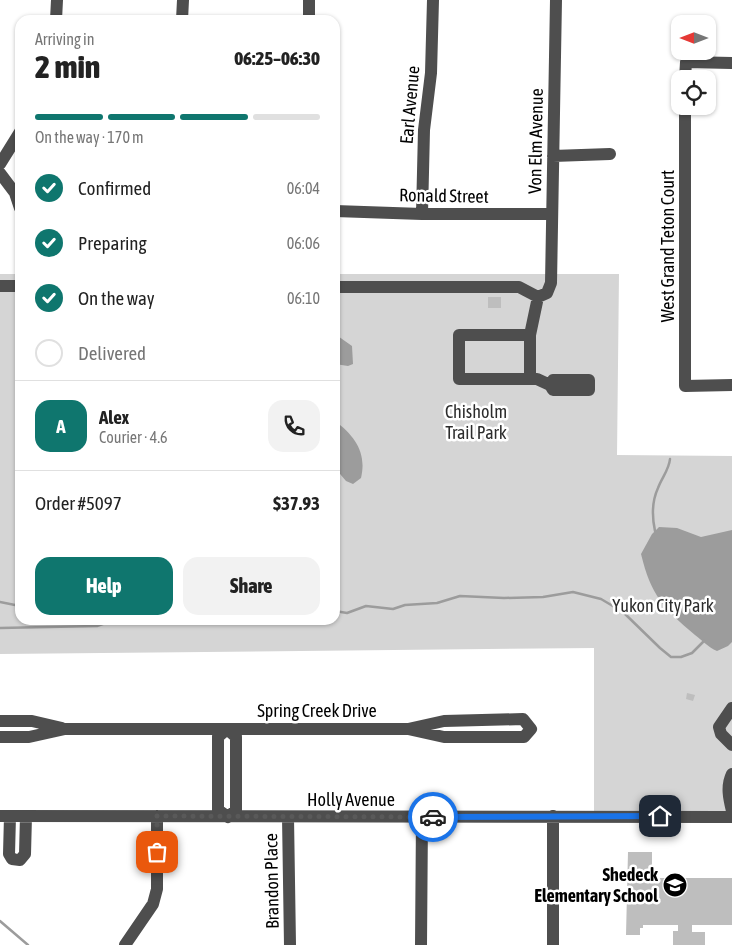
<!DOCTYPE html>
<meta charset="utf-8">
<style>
body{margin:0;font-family:"Asap Condensed",sans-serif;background:#f2f2f2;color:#222;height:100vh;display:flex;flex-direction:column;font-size:19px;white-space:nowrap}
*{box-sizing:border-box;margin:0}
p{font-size:16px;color:#767676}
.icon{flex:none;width:28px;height:28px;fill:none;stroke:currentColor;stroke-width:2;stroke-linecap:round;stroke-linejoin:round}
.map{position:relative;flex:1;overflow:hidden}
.panel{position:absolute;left:15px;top:15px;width:325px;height:610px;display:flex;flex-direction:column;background:#fff;border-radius:15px;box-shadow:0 1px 4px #0004}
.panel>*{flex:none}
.needle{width:32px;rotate:270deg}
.tools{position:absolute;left:671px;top:15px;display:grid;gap:10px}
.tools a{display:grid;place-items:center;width:45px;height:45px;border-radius:10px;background:#fff;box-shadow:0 1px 4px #0004;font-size:25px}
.pin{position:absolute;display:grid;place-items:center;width:42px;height:42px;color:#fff;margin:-21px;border-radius:10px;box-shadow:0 2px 8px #0006}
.courier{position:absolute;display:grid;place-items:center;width:50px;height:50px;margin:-25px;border:4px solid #1a73e8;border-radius:50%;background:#fff;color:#222;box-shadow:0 1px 6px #0007}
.summary em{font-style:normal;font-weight:800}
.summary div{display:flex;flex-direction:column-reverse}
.summary{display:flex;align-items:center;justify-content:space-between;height:85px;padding:0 20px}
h1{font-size:32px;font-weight:800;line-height:38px}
.bar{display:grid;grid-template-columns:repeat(4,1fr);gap:8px 5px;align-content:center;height:60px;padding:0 20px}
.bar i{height:6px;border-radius:4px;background:#e0e0e0}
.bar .active{background:#0f766e}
.bar p{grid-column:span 4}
.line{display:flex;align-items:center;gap:12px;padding:0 20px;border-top:1px solid #e0e0e0}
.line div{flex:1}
.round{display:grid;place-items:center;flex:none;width:52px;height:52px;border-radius:15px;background:#f2f2f2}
ol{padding:0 20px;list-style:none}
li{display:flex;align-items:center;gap:15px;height:55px}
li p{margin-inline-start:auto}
li .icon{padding:5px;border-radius:50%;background:#0f766e;color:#fff;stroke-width:4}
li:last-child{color:#767676}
li i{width:28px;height:28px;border:2px solid #e0e0e0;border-radius:50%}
.cta{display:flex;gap:10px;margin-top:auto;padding:10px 20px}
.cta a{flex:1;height:58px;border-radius:15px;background:#0f766e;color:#fff;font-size:20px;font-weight:800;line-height:58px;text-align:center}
.cta a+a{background:#f2f2f2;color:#222}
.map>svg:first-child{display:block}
.green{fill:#d5d5d5}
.water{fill:#9c9c9c}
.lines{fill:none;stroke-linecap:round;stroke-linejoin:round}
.stream{stroke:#9c9c9c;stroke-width:2.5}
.building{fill:#bebebe}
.minor{stroke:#4e4e4e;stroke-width:12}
.done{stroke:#595959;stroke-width:5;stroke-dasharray:0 9}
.route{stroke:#1a73e8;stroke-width:6}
.labels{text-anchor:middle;stroke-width:5;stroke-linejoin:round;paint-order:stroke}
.street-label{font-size:18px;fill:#000;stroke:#fff}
.park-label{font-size:18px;fill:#2c2c2c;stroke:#fff}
.poi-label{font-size:18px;font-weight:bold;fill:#000;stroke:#fff;text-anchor:end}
</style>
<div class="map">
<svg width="732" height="945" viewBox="0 0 732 945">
<rect width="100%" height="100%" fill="#fff"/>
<path class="green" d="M0 274H20V620H335V274H619L617 455 732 456V812H594V648L0 654Z"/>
<path class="water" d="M335 334 352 346 353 364 348 366 335 364Z
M335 421C355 436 367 453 361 478L353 484 346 481 335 468Z
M659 527 677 528 701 537 732 530V642L728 646 717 651C708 647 703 641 695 635 663 608 651 595 641 554L652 534Z"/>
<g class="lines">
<path class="stream" d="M655 531C652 517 652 501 658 488 662 477 669 470 670 459
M0 602 20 606
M335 611 347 613 366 606 393 609 405 605 437 603 460 596 504 598 543 597 573 592 601 599 623 612 660 648 671 657H681L692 653 704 641
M0 628 97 626 114 620
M0 921 28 945"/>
</g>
<path class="building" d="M488 297H501V308H488Z
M687 693 695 695 693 701 686 699Z
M628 852H652V866H655V878H732V925H692V932H705V945H673V931H678V925H643V928H640V935H626Z"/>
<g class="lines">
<path class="minor" d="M56 20 57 0
M182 20 183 0
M309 20V0
M685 79 686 62 732 63
M685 106V386L732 385
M553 156 610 154
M0 164 20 132
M0 173 15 193 20 208
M335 211 422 214H552
M422 214 424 130 431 73 433 0
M0 286H20
M335 287H519L538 297 547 293 551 283 556 0
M530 335H459V379H537L550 385 553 390H589V380H553L550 385
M530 378V335L538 297
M732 708 719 727 721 734 732 745
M0 721H32L62 728
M227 729 236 737V810L228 817 218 810V737Z
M0 737H29L65 729H408L444 721 523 719 531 729 524 737H444L408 729
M732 774C726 786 729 799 732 811
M0 816 732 817
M10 816 9 854 12 859 20 860 25 854 26 816
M288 817 290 945
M125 945 153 904 157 889V816
M421 945 422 817
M553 945V816"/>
</g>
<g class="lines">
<path class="done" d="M157 852V816L433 817"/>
<path class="route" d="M433 817 660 816"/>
</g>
<defs>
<symbol id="school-disc" viewBox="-11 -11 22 22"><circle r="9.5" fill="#000" stroke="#fff"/><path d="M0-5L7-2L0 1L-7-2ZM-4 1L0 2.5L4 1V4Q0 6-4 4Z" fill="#fff"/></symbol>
</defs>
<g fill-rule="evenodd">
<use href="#school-disc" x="661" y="871" width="28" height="28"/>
</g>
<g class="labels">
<g class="street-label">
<text transform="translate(410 105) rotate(-85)" y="6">Earl Avenue</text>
<text transform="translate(536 141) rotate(-89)" y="6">Von Elm Avenue</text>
<text transform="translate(444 196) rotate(1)" y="6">Ronald Street</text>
<text transform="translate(668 246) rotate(-90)" y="6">West Grand Teton Court</text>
<text x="317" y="717">Spring Creek Drive</text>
<text x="351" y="806">Holly Avenue</text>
<text transform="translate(272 881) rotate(-91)" y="6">Brandon Place</text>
</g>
<g class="park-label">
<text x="476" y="418">Chisholm<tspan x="476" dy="21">Trail Park</tspan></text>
<text x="663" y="612">Yukon City Park</text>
</g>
<g class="poi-label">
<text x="658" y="881">Shedeck<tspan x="658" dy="21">Elementary School</tspan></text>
</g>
</g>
</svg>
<div class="tools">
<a><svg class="needle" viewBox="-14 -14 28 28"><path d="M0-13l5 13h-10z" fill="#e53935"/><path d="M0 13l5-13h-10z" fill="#767676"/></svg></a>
<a><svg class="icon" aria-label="locate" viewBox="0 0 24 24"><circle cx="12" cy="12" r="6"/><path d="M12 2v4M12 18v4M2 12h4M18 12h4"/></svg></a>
</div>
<div class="pin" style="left:157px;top:852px;background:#ea580c"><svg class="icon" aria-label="bag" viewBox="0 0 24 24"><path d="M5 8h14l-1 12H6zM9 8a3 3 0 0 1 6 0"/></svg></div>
<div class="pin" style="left:660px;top:816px;background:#1f2937"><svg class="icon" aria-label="home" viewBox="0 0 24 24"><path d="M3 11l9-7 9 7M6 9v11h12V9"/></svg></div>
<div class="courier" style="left:433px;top:817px"><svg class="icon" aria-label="car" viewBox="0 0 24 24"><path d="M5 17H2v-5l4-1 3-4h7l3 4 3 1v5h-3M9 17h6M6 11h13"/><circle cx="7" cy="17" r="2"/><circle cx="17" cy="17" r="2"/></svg></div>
<section class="panel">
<div class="summary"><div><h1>2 min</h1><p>Arriving in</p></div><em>06:25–06:30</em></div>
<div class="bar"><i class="active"></i><i class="active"></i><i class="active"></i><i></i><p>On the way · 170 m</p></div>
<ol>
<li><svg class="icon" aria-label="check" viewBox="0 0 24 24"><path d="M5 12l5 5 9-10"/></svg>Confirmed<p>06:04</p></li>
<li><svg class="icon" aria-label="check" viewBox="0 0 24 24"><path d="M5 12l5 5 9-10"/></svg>Preparing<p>06:06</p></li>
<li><svg class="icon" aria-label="check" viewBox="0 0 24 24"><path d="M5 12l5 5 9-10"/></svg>On the way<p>06:10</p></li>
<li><i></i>Delivered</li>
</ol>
<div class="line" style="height:90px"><b class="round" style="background:#0f766e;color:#fff">A</b><div><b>Alex</b><p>Courier · 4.6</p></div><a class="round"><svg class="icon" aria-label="phone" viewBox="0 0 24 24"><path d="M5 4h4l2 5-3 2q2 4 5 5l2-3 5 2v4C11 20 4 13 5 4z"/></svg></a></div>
<div class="line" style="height:65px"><div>Order #5097</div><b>$37.93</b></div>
<div class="cta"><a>Help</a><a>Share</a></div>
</section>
</div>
